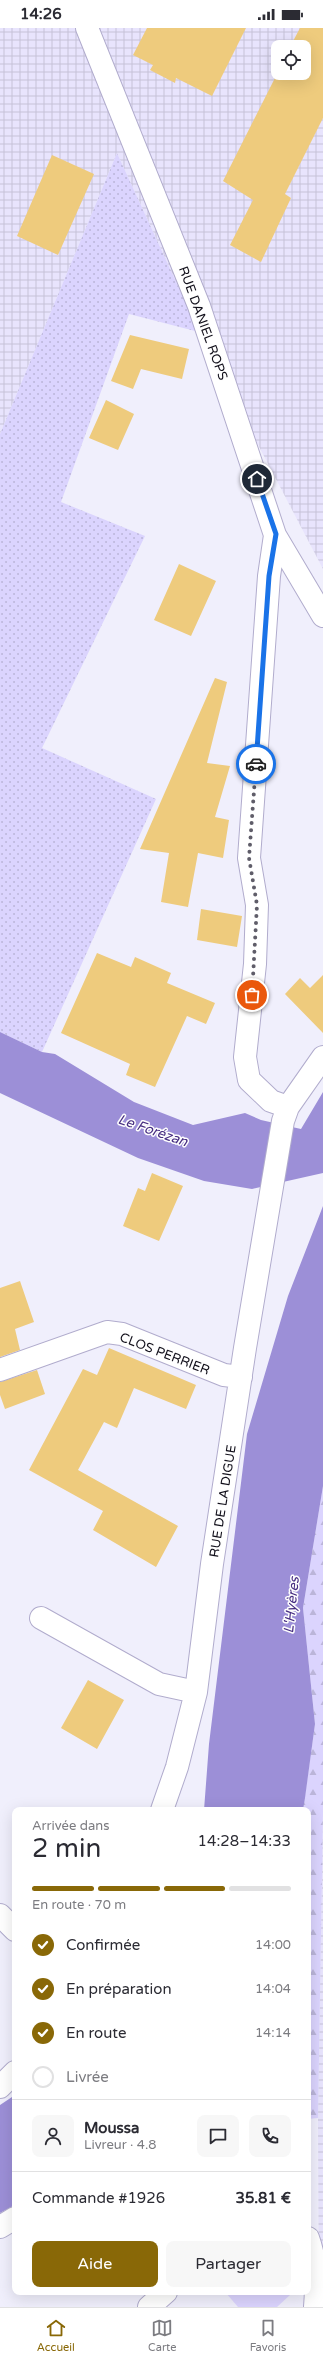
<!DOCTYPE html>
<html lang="fr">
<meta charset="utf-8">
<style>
body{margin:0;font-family:"Varela Round",sans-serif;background:#f7f7f7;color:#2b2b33;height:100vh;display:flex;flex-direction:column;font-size:15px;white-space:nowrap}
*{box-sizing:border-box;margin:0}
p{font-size:13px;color:#7c7c81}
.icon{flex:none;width:22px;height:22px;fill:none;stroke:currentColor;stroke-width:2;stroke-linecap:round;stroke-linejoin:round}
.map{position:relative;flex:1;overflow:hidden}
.sheet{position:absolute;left:12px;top:1779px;width:299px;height:488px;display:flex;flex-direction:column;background:#fff;border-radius:8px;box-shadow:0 4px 16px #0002}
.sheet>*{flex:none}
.controls{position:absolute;left:271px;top:12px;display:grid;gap:8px}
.controls a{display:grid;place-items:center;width:40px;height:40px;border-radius:8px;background:#fff;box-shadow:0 4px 16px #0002;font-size:20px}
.pin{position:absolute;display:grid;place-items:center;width:34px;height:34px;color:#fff;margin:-17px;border:2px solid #fff;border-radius:50%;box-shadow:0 1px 4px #0007}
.courier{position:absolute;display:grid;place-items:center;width:40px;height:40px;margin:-20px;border:3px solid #1a73e8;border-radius:50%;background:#fff;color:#222;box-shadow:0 1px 5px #0007}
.headline em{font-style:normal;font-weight:600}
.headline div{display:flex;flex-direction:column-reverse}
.headline{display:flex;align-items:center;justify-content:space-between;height:68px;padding:0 20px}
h1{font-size:26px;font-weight:600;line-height:30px}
.bar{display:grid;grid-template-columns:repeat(4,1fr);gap:6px 4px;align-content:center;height:48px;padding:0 20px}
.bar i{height:5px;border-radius:3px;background:#e1e1e2}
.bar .current{background:#896807}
.bar p{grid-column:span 4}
.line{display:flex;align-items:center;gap:10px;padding:0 20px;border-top:1px solid #e1e1e2}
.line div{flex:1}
.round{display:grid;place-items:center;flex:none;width:42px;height:42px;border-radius:8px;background:#f7f7f7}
ol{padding:0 20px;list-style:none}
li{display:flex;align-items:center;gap:12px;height:44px}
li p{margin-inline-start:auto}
li .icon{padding:4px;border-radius:50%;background:#896807;color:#fff;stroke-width:4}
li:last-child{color:#7c7c81}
li i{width:22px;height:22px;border:2px solid #e1e1e2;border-radius:50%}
.action{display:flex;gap:8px;margin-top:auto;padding:8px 20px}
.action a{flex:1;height:46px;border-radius:8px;background:#896807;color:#fff;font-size:16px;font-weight:600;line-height:46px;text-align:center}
.action a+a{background:#f7f7f7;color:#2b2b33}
.status{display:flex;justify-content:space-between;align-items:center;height:28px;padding:0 20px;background:#fff;direction:ltr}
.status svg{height:11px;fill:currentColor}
.tab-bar{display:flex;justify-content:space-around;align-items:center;height:56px;border-top:1px solid #e1e1e2;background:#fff;font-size:11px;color:#7c7c81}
.tab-bar a{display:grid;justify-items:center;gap:2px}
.tab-bar .current{color:#896807}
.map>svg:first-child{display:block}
.industrial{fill:url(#industrial-grid);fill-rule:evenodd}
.grass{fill:url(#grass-dots)}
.forest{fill:url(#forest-firs)}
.green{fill:#dbd4fe}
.water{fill:#9c8fd7}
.building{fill:#eecb7d}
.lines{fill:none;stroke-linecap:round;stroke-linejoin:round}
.minor-casing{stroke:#b1accd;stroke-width:24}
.minor{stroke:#fff;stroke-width:22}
.done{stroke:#5f5d69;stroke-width:4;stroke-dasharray:0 7.2}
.route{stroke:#1a73e8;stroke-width:5}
.labels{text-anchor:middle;stroke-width:3;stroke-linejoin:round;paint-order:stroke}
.street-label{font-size:13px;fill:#110f1a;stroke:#fefefe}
.water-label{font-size:14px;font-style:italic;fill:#472e82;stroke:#fefefe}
</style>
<div class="status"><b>14:26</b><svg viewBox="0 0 49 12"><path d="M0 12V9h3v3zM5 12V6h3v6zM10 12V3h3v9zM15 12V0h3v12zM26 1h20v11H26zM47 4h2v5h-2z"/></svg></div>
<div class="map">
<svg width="323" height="2279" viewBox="0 0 323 2279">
<defs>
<pattern id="industrial-grid" width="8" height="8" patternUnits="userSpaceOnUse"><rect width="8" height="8" fill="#e8e4fd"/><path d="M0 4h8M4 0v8" fill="none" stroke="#c6c2d8"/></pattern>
<pattern id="grass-dots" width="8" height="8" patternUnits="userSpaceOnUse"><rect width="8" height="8" fill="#dbd4fe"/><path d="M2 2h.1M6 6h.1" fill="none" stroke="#bbb5d9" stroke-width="1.8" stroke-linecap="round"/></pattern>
<pattern id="forest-firs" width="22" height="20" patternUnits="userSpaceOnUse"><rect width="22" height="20" fill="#dbd4fe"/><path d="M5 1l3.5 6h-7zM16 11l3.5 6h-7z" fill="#bbb5d9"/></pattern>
</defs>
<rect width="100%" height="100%" fill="#f0effc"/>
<path class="industrial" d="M0 0H323V541L199 304 117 125 0 406ZM278 19H304V45H278Z
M323 1771V2279H319L318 2090Z"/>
<path class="grass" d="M117 125 199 304 129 286 61 474 145 508 42 720 156 771 42 1024 0 1004V406Z"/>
<path class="forest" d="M323 1458V1783L318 2090 308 2091V1782H303L315 1696 303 1580Z"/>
<path class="green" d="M227 2264H290V2267L277 2279H238L226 2265Z"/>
<path class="water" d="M0 1004 42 1024 55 1026 134 1074 193 1097 245 1085 261 1092 301 1101 323 1064V1145L252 1161 204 1153 138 1130 0 1065Z
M323 1178V1458L303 1580 315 1696 305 1770 303 1782H204L209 1716 247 1406 288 1268Z
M15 2067V2177L0 2185V2077Z"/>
<path class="building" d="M147 0H246L212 68 176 50 175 55 150 42 153 37 133 27Z
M300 0H323V90L285 166 291 170 261 234 230 217 253 172 223 153 278 44 304 45V19H290Z
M52 127 94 146 58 227 17 208Z
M130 307 189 321 182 351 141 341 133 361 111 353Z
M106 372 134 386 118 422 89 410Z
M179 536 216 553 191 608 154 592Z
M215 650 227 654 207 735 230 738 215 789 229 792 223 830 198 825 188 879 161 874 169 825 140 821Z
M201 881 242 888 237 919 197 912Z
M97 925 131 939 135 929 171 945 167 955 215 975 206 996 187 988 155 1059 126 1047 130 1036 61 1005Z
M323 947V1005L285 966 300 950 310 960Z
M152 1145 183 1158 159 1213 123 1198 138 1160 145 1163Z
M20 1253 34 1294 15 1301 20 1322 0 1329V1260Z
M109 1320 196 1357 186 1381 134 1360 117 1400 104 1394 78 1442 178 1498 156 1539 93 1502 103 1483 29 1442 83 1341 97 1347Z
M37 1342 45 1366 5 1381 0 1367V1354Z
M88 1652 124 1672 97 1721 61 1700Z"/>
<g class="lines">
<defs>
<path id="minor" d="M87 0 199 278 275 507 323 588
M275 507 269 548 249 830 257 877 255 936 245 1029 249 1052 271 1073 288 1079
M0 1342 107 1304 122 1306 224 1347 241 1349
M41 1590 159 1656 196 1664
M162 1782 177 1739 196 1664 212 1536 245 1320 283 1093 288 1079 323 1029
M0 1887 15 1902
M0 2059 15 2044
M0 2199 15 2190
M308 2210C316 2232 317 2256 315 2279
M149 2279 166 2264"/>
</defs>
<use href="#minor" class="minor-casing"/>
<use href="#minor" class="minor"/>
</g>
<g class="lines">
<path class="done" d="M252 967 257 877 249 830 256 736"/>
<path class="route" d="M256 736 269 548 276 506 257 451"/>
</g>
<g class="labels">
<g class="street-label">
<text transform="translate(204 295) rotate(70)" y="5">RUE DANIEL ROPS</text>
<text transform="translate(165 1325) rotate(21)" y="5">CLOS PERRIER</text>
<text transform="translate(222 1473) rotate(-81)" y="5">RUE DE LA DIGUE</text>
</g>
<g class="water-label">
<text transform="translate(153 1102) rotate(19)" y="5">Le Forézan</text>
<text transform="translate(291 1577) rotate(-84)" y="5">L'Hyères</text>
</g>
</g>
</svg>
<div class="controls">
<a><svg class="icon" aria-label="locate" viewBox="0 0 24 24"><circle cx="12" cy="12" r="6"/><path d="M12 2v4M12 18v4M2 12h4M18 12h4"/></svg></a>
</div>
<div class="pin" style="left:252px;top:967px;background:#ea580c"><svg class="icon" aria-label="bag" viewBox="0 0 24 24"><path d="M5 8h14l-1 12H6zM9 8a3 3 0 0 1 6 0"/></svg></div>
<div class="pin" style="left:257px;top:451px;background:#1f2937"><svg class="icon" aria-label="home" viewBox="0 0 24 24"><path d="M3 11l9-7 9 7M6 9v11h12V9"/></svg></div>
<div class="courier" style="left:256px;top:736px"><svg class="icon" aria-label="car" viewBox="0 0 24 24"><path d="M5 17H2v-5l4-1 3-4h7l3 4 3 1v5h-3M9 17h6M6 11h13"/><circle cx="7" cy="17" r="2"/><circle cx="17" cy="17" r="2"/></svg></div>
<section class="sheet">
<div class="headline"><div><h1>2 min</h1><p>Arrivée dans</p></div><em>14:28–14:33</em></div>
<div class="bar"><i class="current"></i><i class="current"></i><i class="current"></i><i></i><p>En route · 70 m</p></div>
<ol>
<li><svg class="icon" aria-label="check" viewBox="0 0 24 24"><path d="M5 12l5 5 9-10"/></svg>Confirmée<p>14:00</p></li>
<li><svg class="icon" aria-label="check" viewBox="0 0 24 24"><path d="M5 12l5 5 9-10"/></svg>En préparation<p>14:04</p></li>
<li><svg class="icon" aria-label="check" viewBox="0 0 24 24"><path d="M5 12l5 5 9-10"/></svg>En route<p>14:14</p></li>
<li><i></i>Livrée</li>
</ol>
<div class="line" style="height:72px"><a class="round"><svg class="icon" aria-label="person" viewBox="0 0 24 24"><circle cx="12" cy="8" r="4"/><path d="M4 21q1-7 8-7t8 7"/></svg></a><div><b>Moussa</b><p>Livreur · 4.8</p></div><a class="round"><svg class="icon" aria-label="chat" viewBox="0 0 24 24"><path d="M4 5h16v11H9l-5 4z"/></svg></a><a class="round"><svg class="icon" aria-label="phone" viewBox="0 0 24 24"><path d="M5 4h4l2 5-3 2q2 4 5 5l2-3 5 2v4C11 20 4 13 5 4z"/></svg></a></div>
<div class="line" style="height:52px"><div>Commande #1926</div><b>35.81 €</b></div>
<div class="action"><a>Aide</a><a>Partager</a></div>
</section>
</div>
<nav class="tab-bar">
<a class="current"><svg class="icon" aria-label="home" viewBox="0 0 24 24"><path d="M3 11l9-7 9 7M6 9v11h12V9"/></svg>Accueil</a>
<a><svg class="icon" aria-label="map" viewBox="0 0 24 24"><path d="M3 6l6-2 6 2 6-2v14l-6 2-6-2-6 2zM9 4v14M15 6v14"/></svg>Carte</a>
<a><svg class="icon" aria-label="saved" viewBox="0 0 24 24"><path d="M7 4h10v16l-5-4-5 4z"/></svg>Favoris</a>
</nav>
